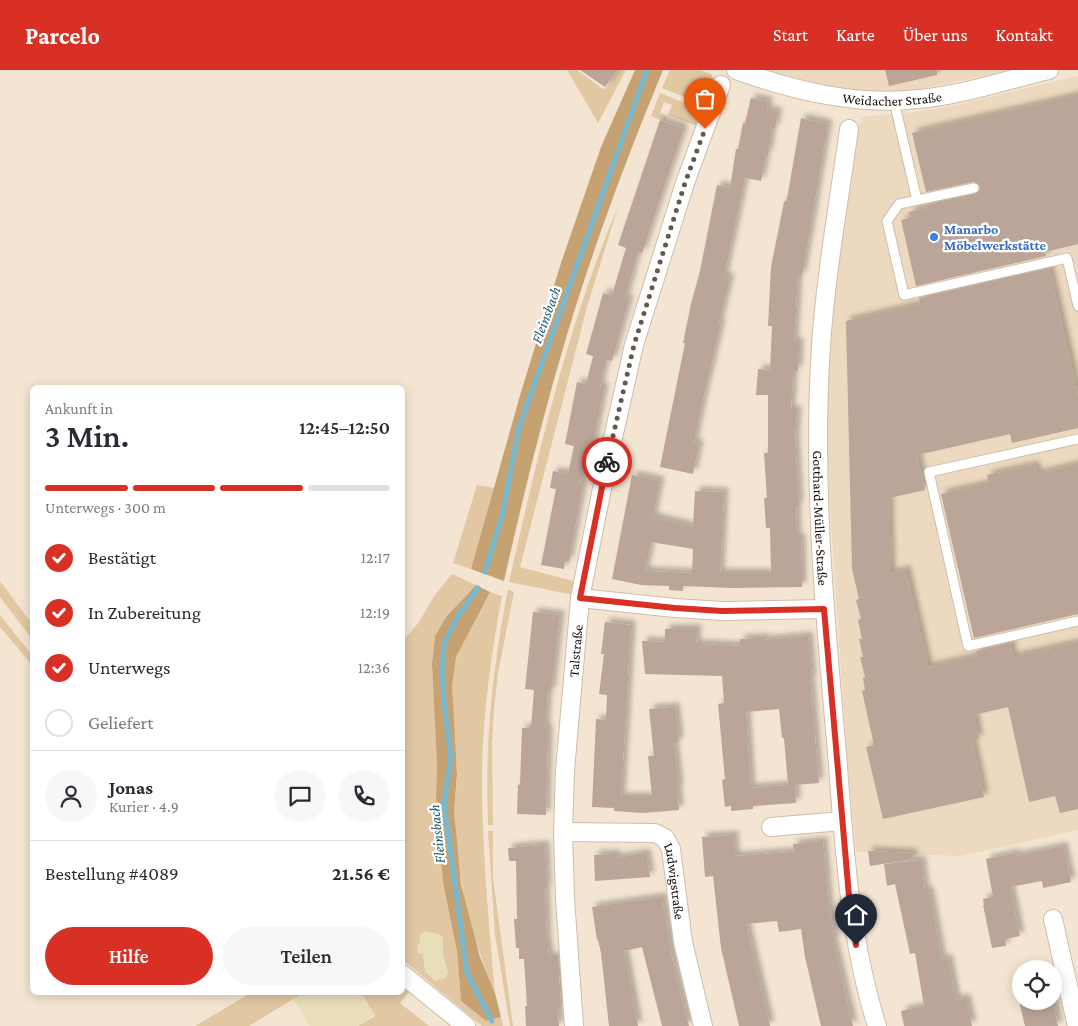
<!DOCTYPE html>
<html lang="de">
<meta charset="utf-8">
<style>
body{margin:0;font-family:"Crimson Pro",serif;background:#f7f7f7;color:#2b2b33;height:100vh;display:flex;flex-direction:column;font-size:19px;white-space:nowrap}
*{box-sizing:border-box;margin:0}
p{font-size:16px;color:#7c7c81}
.icon{flex:none;width:28px;height:28px;fill:none;stroke:currentColor;stroke-width:2;stroke-linecap:round;stroke-linejoin:round}
.map{position:relative;flex:1;overflow:hidden}
.drawer{position:absolute;left:30px;top:315px;width:375px;height:610px;display:flex;flex-direction:column;background:#fff;border-radius:8px;box-shadow:0 2px 12px #0003}
.drawer>*{flex:none}
.buttons{position:absolute;left:1012px;top:890px;display:grid;gap:10px}
.buttons a{display:grid;place-items:center;width:50px;height:50px;border-radius:50%;background:#fff;box-shadow:0 2px 12px #0003;font-size:25px}
.pin{position:absolute;display:grid;place-items:center;width:42px;height:42px;color:#fff;margin:-51px -21px;border-radius:50% 50% 50% 0;rotate:-45deg;box-shadow:0 0 5px #0007}
.pin .icon{rotate:45deg}
.courier{position:absolute;display:grid;place-items:center;width:50px;height:50px;margin:-25px;border:4px solid #d93025;border-radius:50%;background:#fff;color:#222;box-shadow:0 1px 6px #0007}
.overview em{font-style:normal;font-weight:600}
.overview div{display:flex;flex-direction:column-reverse}
.overview{display:flex;align-items:center;justify-content:space-between;height:85px;padding:0 15px}
h1{font-size:32px;font-weight:600;line-height:38px}
.bar{display:grid;grid-template-columns:repeat(4,1fr);gap:8px 5px;align-content:center;height:60px;padding:0 15px}
.bar i{height:6px;border-radius:4px;background:#e1e1e2}
.bar .active{background:#d93025}
.bar p{grid-column:span 4}
.line{display:flex;align-items:center;gap:12px;padding:0 15px;border-top:1px solid #e1e1e2}
.line div{flex:1}
.round{display:grid;place-items:center;flex:none;width:52px;height:52px;border-radius:26px;background:#f7f7f7}
ol{padding:0 15px;list-style:none}
li{display:flex;align-items:center;gap:15px;height:55px}
li p{margin-inline-start:auto}
li .icon{padding:5px;border-radius:50%;background:#d93025;color:#fff;stroke-width:4}
li:last-child{color:#7c7c81}
li i{width:28px;height:28px;border:2px solid #e1e1e2;border-radius:50%}
.cta{display:flex;gap:10px;margin-top:auto;padding:10px 15px}
.cta a{flex:1;height:58px;border-radius:30px;background:#d93025;color:#fff;font-size:20px;font-weight:600;line-height:58px;text-align:center}
.cta a+a{background:#f7f7f7;color:#2b2b33}
header{display:flex;align-items:center;gap:30px;box-sizing:border-box;height:70px;padding:0 25px;background:#d93025;color:#fff}
header strong{font-size:24px}
nav{display:flex;gap:28px;margin-inline-start:auto;font-size:18px}
.map>svg:first-child{display:block}
.built{fill:#edd9bf}
.green{fill:#e2c7a3}
.forest{fill:#c6a171}
.sand{fill:#e8deb9}
.lines{fill:none;stroke-linecap:round;stroke-linejoin:round}
.stream{stroke:#75bad1;stroke-width:5}
.building{fill:#bba599;fill-rule:evenodd;filter:url(#shadow)}
.service-casing{stroke:#cdbeab;stroke-width:11}
.minor-casing{stroke:#cdbeab;stroke-width:20}
.service{stroke:#fff;stroke-width:9}
.minor{stroke:#fff;stroke-width:18}
.done{stroke:#61594e;stroke-width:5;stroke-dasharray:0 9}
.route{stroke:#d93025;stroke-width:6}
.shop-dot{fill:#3f7fe0;stroke:#fff;stroke-width:2}
.labels{text-anchor:middle;stroke-width:4.5;stroke-linejoin:round;paint-order:stroke}
.street-label{font-size:14px;fill:#120d07;stroke:#fff}
.shop-label{font-size:14px;font-weight:bold;fill:#366cbe;stroke:#fff;text-anchor:start}
.water-label{font-size:15px;font-style:italic;fill:#225b6c;stroke:#fff}
</style>
<header>
<strong>Parcelo</strong>
<nav><a>Start</a><a>Karte</a><a>Über uns</a><a>Kontakt</a></nav>
</header>
<div class="map">
<svg width="1078" height="956" viewBox="0 0 1078 956">
<defs>
<filter id="shadow"><feDropShadow dx="4.5" dy="-4.5" stdDeviation="2.5" flood-color="#0004"/></filter>
</defs>
<rect width="100%" height="100%" fill="#f4e5d2"/>
<path class="built" d="M764 0H1014L910 21 866 23 836 18Z
M1078 6V760L960 786 856 782 847 687 830 439 826 342 831 246 844 151 859 56 862 48 869 46 905 43 952 36Z"/>
<path class="green" d="M567 0H577L604 20 618 0H626L598 53Z
M670 0H700L711 4 713 9 705 35 662 18Z
M660 23 703 40 697 56 668 45 672 35 664 32 660 43 667 46 665 52 651 46Z
M618 137 587 237 520 497 577 512 574 525 509 512C538 385 567 256 618 137Z
M477 415 495 418 471 499 453 493Z
M452 504 476 515 446 547 435 566 432 594 437 695 436 728 457 881 461 931 486 951 501 947 503 956H482L403 890V571L419 552 434 526Z
M0 511 32 554V569L0 527Z
M508 519 514 522 498 603 494 639 492 671 493 755H488C486 703 488 650 495 599 498 572 503 546 508 519Z
M490 522 502 526C490 591 481 656 482 722 483 789 489 856 495 923 471 866 456 804 454 742 454 728 458 714 457 700 454 668 447 617 457 586 464 565 479 542 490 522Z
M0 545 32 585V595L0 557Z
M488 761H493V808L513 956H510L495 864Z
M403 915 410 921 400 933 429 956H358L375 946 361 923 402 922Z
M251 923H303L249 956H195Z"/>
<path class="forest" d="M635 0H663C630 80 599 162 573 245 546 333 524 422 504 511L471 499 521 322 561 193 601 77Z
M476 515 490 522 456 587 452 616 457 705 454 741 461 814 480 887 495 923 501 947 486 951 461 931 457 881 443 812 436 728 437 695 432 594 435 566 446 547Z"/>
<path class="sand" d="M425 861 439 864 443 867V883L448 903 446 908 435 911 425 901 423 885 418 883 417 876 419 873 420 865Z
M305 923H360L374 945 357 956H310L294 929Z"/>
<g class="lines">
<path class="stream" d="M485 502 502 446 519 357 647 0
M478 518 458 546 444 574 442 601 444 632 451 687 444 733 467 903 492 951"/>
</g>
<path class="building" d="M580 0H618L605 17Z
M885 0H937V5L889 16Z
M1078 25V174L1045 182 1046 186 916 216 901 150 910 148 909 142 929 137V134L975 124 978 122 980 117 978 114 973 112 926 122 912 63Z
M751 28 768 31 767 40 778 42 775 58H772L768 84H766L761 111 745 108 724 207 730 208 719 253 721 254 705 320 694 373 699 374 693 404 660 397 685 273H683L691 234 700 201 717 115 730 118 736 79H738L743 53H745Z
M801 48 828 54 802 206 798 205 794 272H799L798 301H793L791 340H797L795 370 799 436H796L797 468H801L802 517 732 518 683 516V521L669 520V516L641 515 612 509 632 405 660 411 653 447 693 457 695 421 724 422 720 503H771L770 458H766L764 428H767L764 383H768V325H756L758 299 770 300 772 256H768L771 197 784 132 787 129ZM651 472 693 479 692 503 645 501Z
M660 50 683 58 682 64 642 183 638 182 625 229 629 230 612 291 607 290 603 302 600 317H604L592 380 587 379 580 414H583L569 491H565L564 499 541 495 556 419 550 418 553 401 568 404 574 376 565 374 577 312 586 314 593 286 586 284 597 245 603 223 612 225 626 178 618 175Z
M1049 198 1078 325V358L1012 373 1010 364 917 385 925 420 889 428 891 503 906 500 928 597 977 586 976 581 1010 573 1013 587 1078 572V739L1060 743 1055 726 1029 732 1008 637 974 645 979 669 972 670 984 727 883 749 866 677 874 675 862 621 865 620 863 608 865 607 860 587H863L859 569H862L858 550 861 549 856 530 859 529 852 499 846 251 920 234 919 228Z
M1078 394V544L974 568 941 424 989 413 987 405 1035 395 1037 404Z
M533 542 560 545 551 622 548 621 545 658H548L546 745 517 744 518 714 520 715 522 658H531L534 620 525 619Z
M605 552 631 555 621 727H652L648 686H654L649 639 675 637 679 672 674 673 679 718H677L679 740 643 743 614 741V738L592 737 596 649 606 650 607 625 599 624 604 584H601Z
M665 559H697L696 574 740 576V569L764 568V570L808 566 812 609H810L819 713 795 715 796 733 753 736V739L731 741V736L725 737 722 710 725 709 718 634 724 633 722 606 645 604 642 571 665 572ZM779 639 782 668H784L788 715 751 718 746 642Z
M734 765 735 786 794 782 793 774 823 771 828 831 835 871H833L853 956H821L805 887 801 859 779 862 777 851 746 854 770 956H739L721 878 713 806 705 807 702 767Z
M545 775 547 818 545 819 547 876H548L549 887H558L561 937H558L559 956H526L525 936H527L524 889H519V878H516L514 849H517L516 791H509L508 778Z
M1063 776 1071 812 1043 818 1042 811 1010 817 1020 866 1005 869 1006 876 992 878 983 835H984L983 829 993 827 986 789 1015 783V786Z
M868 781 913 783V789L870 796Z
M646 783 650 807 595 811 594 785 616 784V788Z
M921 790 925 821H929L942 890 948 888 956 930 966 928 972 956H904L901 941 924 936 915 883 910 884 895 814 887 816 884 794Z
M662 827 674 899 689 956H662L642 877 624 881 638 956H609L601 883 598 870H597L592 837Z
M1019 931H1053L1058 956H1025Z"/>
<g class="lines">
<defs>
<path id="service" d="M894 31 917 130
M974 118 899 134 887 151 904 225 1067 188 1078 236
M1078 369 929 402 968 576 1078 551"/>
<g id="minor">
<path id="s1" d="M736 0C795 21 857 36 919 29 963 25 1006 10 1049 0"/>
<path id="s2" d="M849 59C839 131 826 203 821 275 812 411 825 547 837 683 844 775 849 867 877 956"/>
<path d="M580 528 675 538 722 541 824 539"/>
<path d="M771 757 842 751"/>
<path id="s3" d="M563 762 655 763 665 768 671 779 683 872 703 956"/>
<path d="M1053 849 1077 956"/>
<path d="M402 904 466 956"/>
<path id="s4" d="M574 956 565 828 563 762 565 701 580 528 606 399 634 275 685 113 721 15"/>
</g>
</defs>
<use href="#service" class="service-casing"/>
<use href="#minor" class="minor-casing"/>
<use href="#service" class="service"/>
<use href="#minor" class="minor"/>
</g>
<g class="lines">
<path class="done" d="M607 392 634 275 685 113 705 59"/>
<path class="route" d="M607 392 580 528 675 538 722 541 824 539 849 826 856 875"/>
</g>
<circle class="shop-dot" cx="934" cy="167" r="5"/>
<g class="labels">
<g class="street-label">
<text dy="5" stroke="none"><textPath href="#s1" startOffset="160">Weidacher Straße</textPath></text>
<text dy="5" stroke="none"><textPath href="#s2" startOffset="391">Gotthard-Müller-Straße</textPath></text>
<text dy="5" stroke="none"><textPath href="#s4" startOffset="376">Talstraße</textPath></text>
<text dy="5" stroke="none"><textPath href="#s3" startOffset="148">Ludwigstraße</textPath></text>
</g>
<g class="shop-label">
<text x="944" y="164">Manarbo<tspan x="944" dy="16">Möbelwerkstätte</tspan></text>
</g>
<g class="water-label">
<text transform="translate(546 245) rotate(-70)" y="5">Fleinsbach</text>
<text transform="translate(437 764) rotate(-96)" y="5">Fleinsbach</text>
</g>
</g>
</svg>
<div class="buttons">
<a><svg class="icon" aria-label="locate" viewBox="0 0 24 24"><circle cx="12" cy="12" r="6"/><path d="M12 2v4M12 18v4M2 12h4M18 12h4"/></svg></a>
</div>
<div class="pin" style="left:705px;top:59px;background:#ea580c"><svg class="icon" aria-label="bag" viewBox="0 0 24 24"><path d="M5 8h14l-1 12H6zM9 8a3 3 0 0 1 6 0"/></svg></div>
<div class="pin" style="left:856px;top:875px;background:#1f2937"><svg class="icon" aria-label="home" viewBox="0 0 24 24"><path d="M3 11l9-7 9 7M6 9v11h12V9"/></svg></div>
<div class="courier" style="left:607px;top:392px"><svg class="icon" aria-label="bike" viewBox="0 0 24 24"><circle cx="6" cy="16" r="4"/><circle cx="18" cy="16" r="4"/><path d="M6 16l4-8h5l3 8M10 8l3 8H6M13 5h3"/></svg></div>
<section class="drawer">
<div class="overview"><div><h1>3 Min.</h1><p>Ankunft in</p></div><em>12:45–12:50</em></div>
<div class="bar"><i class="active"></i><i class="active"></i><i class="active"></i><i></i><p>Unterwegs · 300 m</p></div>
<ol>
<li><svg class="icon" aria-label="check" viewBox="0 0 24 24"><path d="M5 12l5 5 9-10"/></svg>Bestätigt<p>12:17</p></li>
<li><svg class="icon" aria-label="check" viewBox="0 0 24 24"><path d="M5 12l5 5 9-10"/></svg>In Zubereitung<p>12:19</p></li>
<li><svg class="icon" aria-label="check" viewBox="0 0 24 24"><path d="M5 12l5 5 9-10"/></svg>Unterwegs<p>12:36</p></li>
<li><i></i>Geliefert</li>
</ol>
<div class="line" style="height:90px"><a class="round"><svg class="icon" aria-label="person" viewBox="0 0 24 24"><circle cx="12" cy="8" r="4"/><path d="M4 21q1-7 8-7t8 7"/></svg></a><div><b>Jonas</b><p>Kurier · 4.9</p></div><a class="round"><svg class="icon" aria-label="chat" viewBox="0 0 24 24"><path d="M4 5h16v11H9l-5 4z"/></svg></a><a class="round"><svg class="icon" aria-label="phone" viewBox="0 0 24 24"><path d="M5 4h4l2 5-3 2q2 4 5 5l2-3 5 2v4C11 20 4 13 5 4z"/></svg></a></div>
<div class="line" style="height:65px"><div>Bestellung #4089</div><b>21.56 €</b></div>
<div class="cta"><a>Hilfe</a><a>Teilen</a></div>
</section>
</div>
